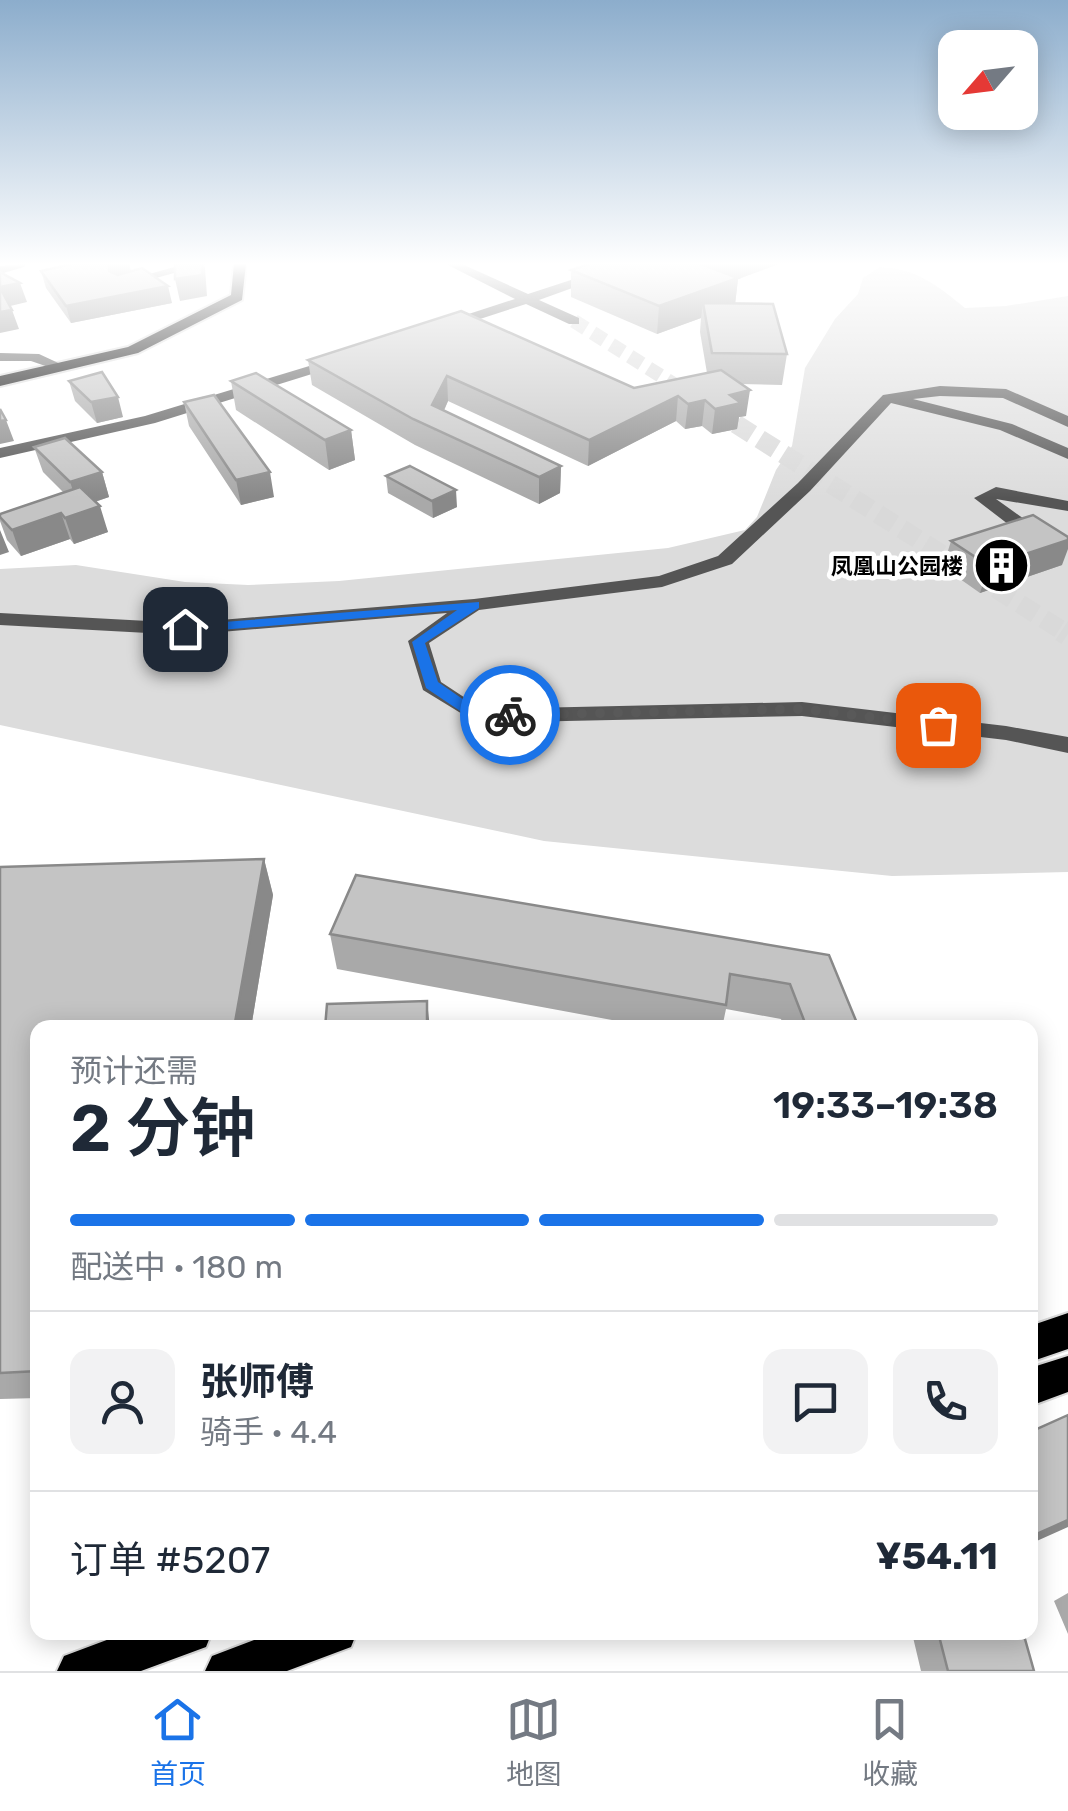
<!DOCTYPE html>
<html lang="zh">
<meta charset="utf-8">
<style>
body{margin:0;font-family:Rubik,"Noto Sans SC",sans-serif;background:#f2f2f3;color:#1f2937;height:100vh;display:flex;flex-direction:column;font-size:38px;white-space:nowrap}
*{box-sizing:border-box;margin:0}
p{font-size:32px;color:#747a83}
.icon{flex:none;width:55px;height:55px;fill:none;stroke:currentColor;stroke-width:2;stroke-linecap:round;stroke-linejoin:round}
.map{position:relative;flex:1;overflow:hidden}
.side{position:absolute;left:30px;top:1020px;width:1008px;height:620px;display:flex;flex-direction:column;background:#fff;border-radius:20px;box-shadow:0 5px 25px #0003}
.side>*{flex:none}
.needle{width:65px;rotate:242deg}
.buttons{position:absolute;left:938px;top:30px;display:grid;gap:20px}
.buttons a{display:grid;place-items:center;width:100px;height:100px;border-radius:20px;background:#fff;box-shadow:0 5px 25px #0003;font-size:50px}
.pin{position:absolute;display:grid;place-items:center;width:85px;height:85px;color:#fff;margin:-42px;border-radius:20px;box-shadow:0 5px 15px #0006}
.courier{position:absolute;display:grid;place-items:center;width:100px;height:100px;margin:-50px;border:8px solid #1a73e8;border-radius:50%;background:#fff;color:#222;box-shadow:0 2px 12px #0007}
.summary em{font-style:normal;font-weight:600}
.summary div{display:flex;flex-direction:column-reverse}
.summary{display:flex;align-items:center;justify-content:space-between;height:170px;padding:0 40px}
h1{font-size:65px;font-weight:600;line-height:75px}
.bar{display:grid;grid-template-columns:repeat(4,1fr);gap:15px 10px;align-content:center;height:120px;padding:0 40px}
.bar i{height:12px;border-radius:8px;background:#e0e1e3}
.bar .active{background:#1a73e8}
.bar p{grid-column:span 4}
.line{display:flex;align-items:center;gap:25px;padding:0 40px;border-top:2px solid #e0e1e3}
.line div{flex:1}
.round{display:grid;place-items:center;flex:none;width:105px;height:105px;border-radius:20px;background:#f2f2f3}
.dock{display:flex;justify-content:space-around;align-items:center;height:140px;border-top:2px solid #e0e1e3;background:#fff;font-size:28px;color:#747a83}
.dock a{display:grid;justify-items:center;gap:5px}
.dock .active{color:#1a73e8}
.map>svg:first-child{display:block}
.green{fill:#dcdcdc}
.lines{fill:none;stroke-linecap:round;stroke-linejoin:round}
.minor-tunnel-far2{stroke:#d9d9d9;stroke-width:14;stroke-dasharray:14 8;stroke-linecap:butt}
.minor-tunnel-far1{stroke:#d9d9d9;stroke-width:19;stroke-dasharray:19 9;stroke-linecap:butt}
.minor-tunnel{stroke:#d9d9d9;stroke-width:24;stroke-dasharray:24 11;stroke-linecap:butt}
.major-casing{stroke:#dbdbdb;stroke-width:4}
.minor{fill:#555;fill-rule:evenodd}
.major{fill:#000;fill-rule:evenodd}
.wall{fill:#a9a9a9}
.shaded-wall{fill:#898989}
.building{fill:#c4c4c4;stroke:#898989;stroke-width:2.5}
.route{fill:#1a73e8}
.done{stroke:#595959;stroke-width:10;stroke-dasharray:0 18}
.labels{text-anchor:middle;stroke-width:9;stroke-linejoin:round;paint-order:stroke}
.far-poi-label{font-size:22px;font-weight:bold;fill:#000;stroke:#fff;text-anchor:end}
</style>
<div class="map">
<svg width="1068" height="1671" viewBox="0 0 1068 1671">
<rect width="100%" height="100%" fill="#fff"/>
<path class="green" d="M880 267C917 269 937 285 965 308L1006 306 1068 296V872L892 876 544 841 0 725V569L76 565 185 582 248 585 339 581 668 548 745 530 757 517 776 470 792 446 805 368 835 319 858 294 863 278Z"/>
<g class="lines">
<path class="minor-tunnel-far2" d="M574 321 740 426"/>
<path class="minor-tunnel-far1" d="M736 424 1066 633"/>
<path class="minor-tunnel" d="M1062 630 1068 634"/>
<defs>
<path id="major" d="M234 264H246L242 300 138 353 0 386V376L128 347 231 295Z
M1068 1313V1349L1030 1362V1326Z
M1068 1356V1392L1030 1406V1368Z
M128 1632H212L206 1647 141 1671H57L64 1656Z
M275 1632H357L351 1647 287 1671H205L212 1656Z"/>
</defs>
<use href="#major" class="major-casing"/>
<path class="minor" d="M26 264 24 267 0 274V266Z
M185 264H207L123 287 117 283Z
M446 264H462L528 294 620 264H639L539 300 579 318V324H569L526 304 443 331 436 327 438 324 515 299Z
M0 353 39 354 67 367 60 371 31 361H0Z
M339 357 346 361 344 364 155 423 0 458V448L145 416Z
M940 386 1006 389 1068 416V427L1003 398 940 396 913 399 1012 424 1068 448V459L1000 430 891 403 810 491 732 564 662 587 479 610 429 643 441 682 482 709 802 702 1006 726 1068 737V753L1006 740 802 716 477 723 423 690 408 641 447 613 185 635 0 625V613L185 623 474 599 659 576 718 556 798 483 883 395Z
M996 487 1068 501V511L996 499 1048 536V544H1034L974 498Z"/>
<use href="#major" class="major"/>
</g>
<path class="wall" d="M129 264 131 271 172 303 71 323 46 288 41 271Z
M589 264H779L738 279 735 304 787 354 782 385 741 384 746 416 739 417 737 429 712 434 702 426 685 429 676 421 588 466 448 401 444 411 561 466 560 493 539 504 415 445 312 385 308 360 634 388 707 373 700 332 701 318 657 334 571 297V270Z
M69 381 123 417 97 423 75 401Z
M231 381 351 430 355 460 329 470 236 410Z
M184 402 274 497 241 505 189 426Z
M34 447 102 472 109 497 95 502 108 532 74 544 70 539 21 556 7 540 0 521V514L64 493 43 472Z
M386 476 457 507 433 518 388 493Z
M951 541 1062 565 980 593 943 567Z
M264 859 273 895 251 1028H38V1398L0 1399V867Z
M330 934 829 955 859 1028H784L781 1019 726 1009 722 1028H655L337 969Z
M1068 1593V1634L1054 1601Z
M914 1632H1023L1034 1671H921L912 1633Z"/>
<path class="shaded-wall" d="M110 264H129L132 275 114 280 109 271Z
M202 264H204L205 268 207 296 180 301 175 279Z
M707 264H779L738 279 735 305 703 303 701 318 657 334 659 306 703 265Z
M20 283 27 302 6 307 0 287Z
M168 286 172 303 71 323 66 306Z
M12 310 19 329 0 333V312Z
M447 376 448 401 434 431 432 405Z
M750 390 746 416 739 417 737 429 712 434 715 409 730 395Z
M678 396 676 421 588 466 589 440Z
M118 397 123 417 97 423 91 402Z
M705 400 702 426 685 429 688 404Z
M6 420 14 441 0 444V421Z
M351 430 355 460 329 470 325 440Z
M561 466 560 493 539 504V477Z
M102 472 109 497 79 507 70 482Z
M270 472 274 497 241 505 236 480Z
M456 490 457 507 433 518 432 501Z
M100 506 108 532 74 544 65 518Z
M61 513 70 539 21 556 12 530Z
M0 530 9 552 0 555Z
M1068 540V549L1062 565 980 593 989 566Z
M264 859 273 895 251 1028H234Z
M427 1001 430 1028H427Z
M1068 1520V1527L1030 1544V1537Z"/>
<path class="building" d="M72 264H110L109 271 118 275 142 268 168 286 66 306 41 271Z
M175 264H202V275L175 279Z
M589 264H707L703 265 738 278 659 306 571 270Z
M0 272 20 283 0 287Z
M0 288 12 310 0 312Z
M703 303 773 304 787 354 712 353Z
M461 311 634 388 721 370 750 390 730 395 741 403 715 409 705 400 688 404 678 396 589 440 447 376 432 405 561 466 539 477 413 419 308 360Z
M102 372 118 397 91 402 69 381Z
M256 373 351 430 325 440 231 381Z
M214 395 270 472 236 480 184 402Z
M0 409 6 420 0 421Z
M65 438 102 472 70 482 34 447Z
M410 466 456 490 432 501 386 476Z
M80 487 100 506 65 518 61 513 12 530 0 517V514Z
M1033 515 1068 537V540L989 566 951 541Z
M264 859 234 1028H38V1371L0 1373V867Z
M356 875 829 955 859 1028H807L790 984 730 974 726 1005 330 934Z
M427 1001V1028H325L327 1004Z
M1068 1415V1520L1030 1537V1432Z
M938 1632H1023L1034 1671H948Z"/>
<linearGradient id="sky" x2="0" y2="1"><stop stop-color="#8cadcc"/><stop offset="0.53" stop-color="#fff"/><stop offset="1" stop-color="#fff" stop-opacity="0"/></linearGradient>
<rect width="1068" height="498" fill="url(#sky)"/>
<path class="route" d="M479 602V608L425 643 438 682 480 711H516V718L472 719 426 688 412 642 457 610 185 633 178 629 185 625Z"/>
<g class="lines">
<path class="done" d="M510 715 802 709 938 725"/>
</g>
<defs>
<symbol id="building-disc" viewBox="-11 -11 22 22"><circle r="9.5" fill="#000" stroke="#fff"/><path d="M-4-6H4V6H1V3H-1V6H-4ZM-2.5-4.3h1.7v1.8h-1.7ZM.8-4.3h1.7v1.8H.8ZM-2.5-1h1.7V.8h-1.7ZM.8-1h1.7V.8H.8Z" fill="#fff"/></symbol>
</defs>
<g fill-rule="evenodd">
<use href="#building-disc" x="970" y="534" width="63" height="63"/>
</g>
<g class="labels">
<g class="far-poi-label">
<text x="963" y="574">凤凰山公园楼</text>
</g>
</g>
</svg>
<div class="buttons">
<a><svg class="needle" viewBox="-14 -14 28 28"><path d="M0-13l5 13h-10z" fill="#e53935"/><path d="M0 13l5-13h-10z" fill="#747a83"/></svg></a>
</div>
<div class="pin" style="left:938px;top:725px;background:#ea580c"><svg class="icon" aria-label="bag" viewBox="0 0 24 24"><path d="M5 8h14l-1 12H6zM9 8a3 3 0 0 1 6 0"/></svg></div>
<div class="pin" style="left:185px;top:629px;background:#1f2937"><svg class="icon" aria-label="home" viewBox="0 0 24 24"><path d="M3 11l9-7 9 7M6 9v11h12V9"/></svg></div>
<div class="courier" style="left:510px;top:715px"><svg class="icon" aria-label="bike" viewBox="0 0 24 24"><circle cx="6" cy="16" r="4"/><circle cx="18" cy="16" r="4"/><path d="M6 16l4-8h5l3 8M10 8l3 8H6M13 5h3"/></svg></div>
<section class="side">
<div class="summary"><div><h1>2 分钟</h1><p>预计还需</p></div><em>19:33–19:38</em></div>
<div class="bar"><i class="active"></i><i class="active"></i><i class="active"></i><i></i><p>配送中 · 180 m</p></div>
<div class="line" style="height:180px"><a class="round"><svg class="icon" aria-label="person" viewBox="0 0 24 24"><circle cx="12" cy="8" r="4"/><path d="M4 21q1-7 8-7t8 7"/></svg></a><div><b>张师傅</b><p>骑手 · 4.4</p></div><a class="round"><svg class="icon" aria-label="chat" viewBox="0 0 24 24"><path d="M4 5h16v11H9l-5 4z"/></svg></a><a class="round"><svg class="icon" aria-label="phone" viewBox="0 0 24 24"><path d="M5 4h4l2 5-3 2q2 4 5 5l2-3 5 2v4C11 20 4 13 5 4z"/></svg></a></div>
<div class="line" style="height:130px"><div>订单 #5207</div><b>¥54.11</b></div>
</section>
</div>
<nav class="dock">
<a class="active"><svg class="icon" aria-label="home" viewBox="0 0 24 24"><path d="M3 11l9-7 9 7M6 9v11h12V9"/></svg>首页</a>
<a><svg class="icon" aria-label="map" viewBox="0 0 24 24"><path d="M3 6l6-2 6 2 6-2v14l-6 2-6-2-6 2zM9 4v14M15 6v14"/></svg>地图</a>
<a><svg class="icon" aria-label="saved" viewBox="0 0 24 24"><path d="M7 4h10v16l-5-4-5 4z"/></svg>收藏</a>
</nav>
